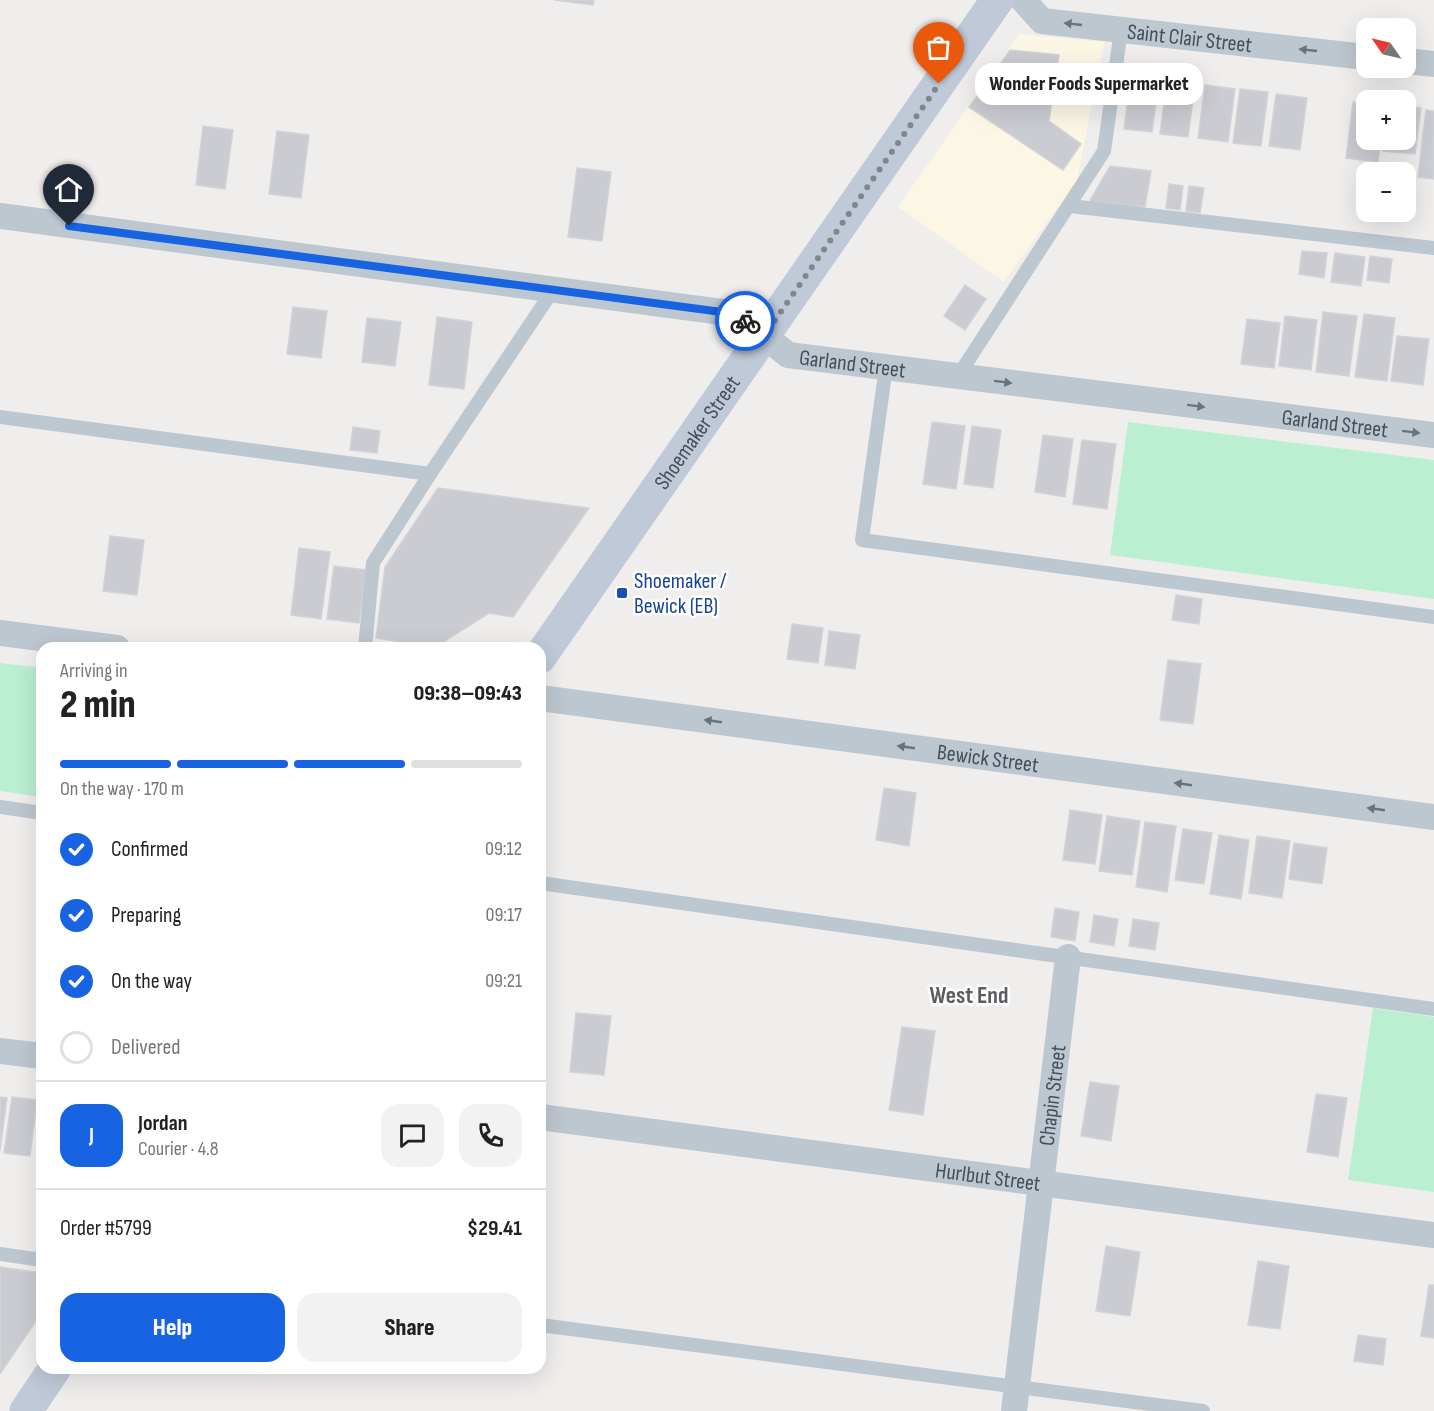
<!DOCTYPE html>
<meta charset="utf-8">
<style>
body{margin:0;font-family:"Sofia Sans Condensed",sans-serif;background:#f2f2f2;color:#222;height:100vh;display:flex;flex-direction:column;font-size:22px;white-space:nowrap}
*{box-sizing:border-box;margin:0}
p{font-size:20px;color:#767676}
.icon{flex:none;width:33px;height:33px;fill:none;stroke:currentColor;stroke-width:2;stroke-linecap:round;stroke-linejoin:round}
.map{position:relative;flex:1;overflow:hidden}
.sheet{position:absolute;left:36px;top:642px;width:510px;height:732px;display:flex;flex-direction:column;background:#fff;border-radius:18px;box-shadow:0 6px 24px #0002}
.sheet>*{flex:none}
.needle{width:39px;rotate:304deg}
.controls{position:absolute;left:1356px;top:18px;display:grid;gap:12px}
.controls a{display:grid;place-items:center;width:60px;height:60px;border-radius:12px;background:#fff;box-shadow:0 6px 24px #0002;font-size:30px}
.pin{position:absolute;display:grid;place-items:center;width:51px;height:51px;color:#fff;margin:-62px -26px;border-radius:50% 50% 50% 0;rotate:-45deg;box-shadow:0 0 6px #0007}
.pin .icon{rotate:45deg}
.courier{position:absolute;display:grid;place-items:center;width:60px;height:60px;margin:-30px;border:4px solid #1763e1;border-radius:50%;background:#fff;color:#222;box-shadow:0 2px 8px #0007}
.bubble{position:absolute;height:42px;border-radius:18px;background:#fff;box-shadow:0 6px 24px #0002;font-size:20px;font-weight:800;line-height:42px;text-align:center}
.summary em{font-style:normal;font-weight:800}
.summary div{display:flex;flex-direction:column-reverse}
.summary{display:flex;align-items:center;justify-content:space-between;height:102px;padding:0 24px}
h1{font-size:39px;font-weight:800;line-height:45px}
.bar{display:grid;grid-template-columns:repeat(4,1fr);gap:9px 6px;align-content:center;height:72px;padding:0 24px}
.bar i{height:8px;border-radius:4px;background:#e0e0e0}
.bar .current{background:#1763e1}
.bar p{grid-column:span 4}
.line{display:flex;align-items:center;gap:15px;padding:0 24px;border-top:2px solid #e0e0e0}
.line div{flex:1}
.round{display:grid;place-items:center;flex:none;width:63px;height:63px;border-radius:18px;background:#f2f2f2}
ol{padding:0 24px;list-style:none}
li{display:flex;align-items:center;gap:18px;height:66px}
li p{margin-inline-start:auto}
li .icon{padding:6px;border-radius:50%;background:#1763e1;color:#fff;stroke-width:4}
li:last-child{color:#767676}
li i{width:33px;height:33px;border:3px solid #e0e0e0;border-radius:50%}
.action{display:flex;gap:12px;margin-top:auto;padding:12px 24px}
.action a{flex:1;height:69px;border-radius:18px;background:#1763e1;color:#fff;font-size:24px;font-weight:800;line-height:69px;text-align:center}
.action a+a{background:#f2f2f2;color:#222}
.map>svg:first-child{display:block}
.commercial{fill:#fcf7e5}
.green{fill:#baefd2}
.building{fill:#caccd2;stroke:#d1d3d9;stroke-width:1.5}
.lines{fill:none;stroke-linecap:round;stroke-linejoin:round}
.lane{stroke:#bdc7d0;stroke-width:14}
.street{stroke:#bdc7d0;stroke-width:26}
.secondary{stroke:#bfc9d7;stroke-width:33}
.oneway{fill:#69737e}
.done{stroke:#81868e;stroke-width:6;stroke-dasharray:0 10.8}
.route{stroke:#1763e1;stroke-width:8}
.transit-dot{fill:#1a4fb4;stroke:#fff;stroke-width:2}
.labels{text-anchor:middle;stroke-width:5;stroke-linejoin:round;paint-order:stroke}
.street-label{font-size:22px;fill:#454f5b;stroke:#fff}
.transit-label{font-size:22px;fill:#164399;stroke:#fff;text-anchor:start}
.neighbourhood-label{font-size:24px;font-weight:bold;fill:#5a5d62;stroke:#fff}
</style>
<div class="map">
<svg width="1434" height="1411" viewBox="0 0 1434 1411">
<rect width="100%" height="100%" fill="#f0eded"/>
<path class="commercial" d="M1019 34 1104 42 1077 180 1004 282 898 207Z"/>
<path class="green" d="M1128 422 1434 460V599L1110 555Z
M0 663 42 668V797L0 791Z
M1373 1008 1434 1017V1192L1348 1180Z"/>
<path class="building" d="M554 0H594L593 5Z
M1010 50 1059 55 1049 121 1081 144 1063 170 969 107Z
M1131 76 1159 79 1152 132 1124 129Z
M1167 81 1195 84 1188 137 1160 134Z
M1205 85 1235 89 1228 142 1198 138Z
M1240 89 1268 92 1261 146 1233 143Z
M1276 94 1307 98 1300 150 1269 146Z
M1353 102 1366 104V140H1381L1378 162 1346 158Z
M1406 106 1421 108 1415 154 1383 151 1385 140H1406Z
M1426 110 1434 111V179L1418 177Z
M203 126 233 130 225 189 196 185Z
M277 131 309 135 301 198 269 194Z
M1110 166 1151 171 1145 207 1089 202Z
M577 168 611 172 602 241 568 237Z
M1169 184 1183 186 1180 210 1166 208Z
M1189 186 1204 188 1200 213 1186 211Z
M1302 251 1327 253 1324 278 1299 274Z
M1335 253 1365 257 1361 286 1331 282Z
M1370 256 1392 259 1389 283 1367 280Z
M965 285 986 299 965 330 944 316Z
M293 307 327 311 321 358 287 354Z
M1323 312 1357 316 1349 376 1316 372Z
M1364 314 1395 318 1387 381 1355 377Z
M1285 316 1317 320 1311 370 1279 366Z
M437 317 472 322 464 389 429 385Z
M367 318 401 322 395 366 362 362Z
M1247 319 1280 323 1274 368 1241 364Z
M1397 336 1429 339 1423 385 1391 381Z
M932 422 965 426 956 489 923 484Z
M972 426 1001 430 993 488 964 484Z
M353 427 380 431 377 453 350 450Z
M1043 435 1073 439 1065 497 1035 492Z
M1082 440 1116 444 1107 509 1073 504Z
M438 488 589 508 513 617 489 613 434 648 376 638 385 567Z
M110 536 144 540 137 595 103 591Z
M299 548 330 552 321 619 291 615Z
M334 566 366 570 359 623 327 619Z
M1176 595 1202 599 1199 624 1172 620Z
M792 624 823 628 818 663 787 659Z
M829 631 860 635 855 669 825 665Z
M1168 660 1201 664 1193 724 1160 720Z
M884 788 916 793 909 846 876 840Z
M1070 810 1102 815 1095 864 1063 860Z
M1107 816 1140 821 1132 875 1099 871Z
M1145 822 1176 826 1167 892 1136 887Z
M1183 829 1212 833 1204 884 1175 880Z
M1219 835 1249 840 1241 899 1210 894Z
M1257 836 1290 841 1282 898 1249 893Z
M1294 843 1327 848 1322 884 1289 879Z
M1055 908 1079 912 1075 941 1051 937Z
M1094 915 1118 919 1114 946 1090 942Z
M1133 919 1159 923 1155 950 1129 946Z
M576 1013 611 1016 604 1075 570 1072Z
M902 1027 935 1031 923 1115 889 1110Z
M1090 1082 1119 1086 1111 1141 1081 1136Z
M1316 1094 1347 1098 1338 1157 1307 1152Z
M0 1097 7 1098 0 1150Z
M12 1097 37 1100 30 1156 4 1153Z
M1106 1246 1140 1252 1130 1316 1096 1311Z
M1258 1261 1289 1266 1280 1329 1248 1325Z
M0 1267 42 1273V1312L0 1374Z
M1429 1285H1434V1338L1421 1336Z
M1358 1335 1386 1339 1383 1365 1354 1361Z"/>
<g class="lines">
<path class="lane" d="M1070 206 1434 248
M886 367 862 540 1434 617
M958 376 1104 151 1121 30
M0 417 430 474
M365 648 373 563 430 474 553 290
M0 807 42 813
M540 883 1434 1009
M0 1254 42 1260
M540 1325 1203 1411"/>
<g class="street">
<path id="s1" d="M1023 0 1042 21 1366 57"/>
<path d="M1406 61 1434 64"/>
<path id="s2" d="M0 216 737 314 788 355 1434 435"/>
<path d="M0 633 117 648"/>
<path id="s3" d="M540 698 1434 817"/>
<path d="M0 1051 42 1056"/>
<path id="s4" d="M540 1117 1434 1235"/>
<path id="s5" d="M1014 1411 1068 957"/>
</g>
<g class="secondary">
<path id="s6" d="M540 657 997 0"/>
<path d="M26 1411 55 1368"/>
</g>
</g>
<defs><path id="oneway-solid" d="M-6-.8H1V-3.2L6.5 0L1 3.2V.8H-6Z" transform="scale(1.5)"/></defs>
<g class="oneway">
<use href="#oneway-solid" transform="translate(1073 24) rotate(-174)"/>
<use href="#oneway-solid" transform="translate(1308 50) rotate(-174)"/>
<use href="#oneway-solid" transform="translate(1003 382) rotate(7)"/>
<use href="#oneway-solid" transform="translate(1196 406) rotate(7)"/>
<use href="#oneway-solid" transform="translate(1411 432) rotate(7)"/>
<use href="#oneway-solid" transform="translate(713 721) rotate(-172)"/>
<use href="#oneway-solid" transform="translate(906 747) rotate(-172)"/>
<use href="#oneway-solid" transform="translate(1183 784) rotate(-172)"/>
<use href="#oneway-solid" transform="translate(1376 809) rotate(-172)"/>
</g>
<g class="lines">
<path class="done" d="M745 321 764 336 939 84"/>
<path class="route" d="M69 226 737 314 745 321"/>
</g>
<rect class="transit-dot" x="616" y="587" width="12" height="12" rx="3"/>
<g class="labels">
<g class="street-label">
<text dy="8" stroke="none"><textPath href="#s1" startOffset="177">Saint Clair Street</textPath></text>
<text dy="8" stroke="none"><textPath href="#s2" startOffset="874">Garland Street</textPath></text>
<text dy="8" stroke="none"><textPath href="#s2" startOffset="1360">Garland Street</textPath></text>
<text dy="8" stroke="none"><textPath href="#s6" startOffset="274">Shoemaker Street</textPath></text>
<text dy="8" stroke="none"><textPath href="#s3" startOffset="452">Bewick Street</textPath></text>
<text dy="8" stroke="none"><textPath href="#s5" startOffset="318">Chapin Street</textPath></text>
<text dy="8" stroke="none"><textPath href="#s4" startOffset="452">Hurlbut Street</textPath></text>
</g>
<g class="transit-label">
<text x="634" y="588">Shoemaker /<tspan x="634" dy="25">Bewick (EB)</tspan></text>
</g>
<g class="neighbourhood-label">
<text x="969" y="1003">West End</text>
</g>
</g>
</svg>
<div class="controls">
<a><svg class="needle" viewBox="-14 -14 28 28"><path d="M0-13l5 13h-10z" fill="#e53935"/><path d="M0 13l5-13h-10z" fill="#767676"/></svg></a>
<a>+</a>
<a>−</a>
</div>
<div class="pin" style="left:939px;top:84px;background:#ea580c"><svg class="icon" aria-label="bag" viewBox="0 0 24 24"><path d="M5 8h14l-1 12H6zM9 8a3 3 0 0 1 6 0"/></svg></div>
<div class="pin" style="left:69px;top:226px;background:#1f2937"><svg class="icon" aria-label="home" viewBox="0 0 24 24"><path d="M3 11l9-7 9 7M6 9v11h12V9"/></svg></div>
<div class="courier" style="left:745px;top:321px"><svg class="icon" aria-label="bike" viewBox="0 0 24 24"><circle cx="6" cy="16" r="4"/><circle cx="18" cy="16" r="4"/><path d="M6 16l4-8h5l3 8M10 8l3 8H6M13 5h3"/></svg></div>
<div class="bubble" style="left:975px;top:63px;width:228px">Wonder Foods Supermarket</div>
<section class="sheet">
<div class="summary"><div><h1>2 min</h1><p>Arriving in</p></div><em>09:38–09:43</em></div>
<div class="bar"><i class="current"></i><i class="current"></i><i class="current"></i><i></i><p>On the way · 170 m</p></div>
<ol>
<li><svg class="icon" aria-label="check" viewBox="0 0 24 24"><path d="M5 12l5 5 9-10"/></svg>Confirmed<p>09:12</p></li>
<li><svg class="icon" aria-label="check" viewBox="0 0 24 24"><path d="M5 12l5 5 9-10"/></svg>Preparing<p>09:17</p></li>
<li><svg class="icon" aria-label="check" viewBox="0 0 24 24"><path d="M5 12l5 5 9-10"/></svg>On the way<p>09:21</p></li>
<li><i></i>Delivered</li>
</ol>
<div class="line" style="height:108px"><b class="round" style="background:#1763e1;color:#fff">J</b><div><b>Jordan</b><p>Courier · 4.8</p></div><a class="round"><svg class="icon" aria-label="chat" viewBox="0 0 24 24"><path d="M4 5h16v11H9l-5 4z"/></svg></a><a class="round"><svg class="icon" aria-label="phone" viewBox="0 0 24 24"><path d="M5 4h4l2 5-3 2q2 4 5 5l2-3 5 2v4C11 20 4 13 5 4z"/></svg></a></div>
<div class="line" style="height:78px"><div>Order #5799</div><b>$29.41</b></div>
<div class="action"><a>Help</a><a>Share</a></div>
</section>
</div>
